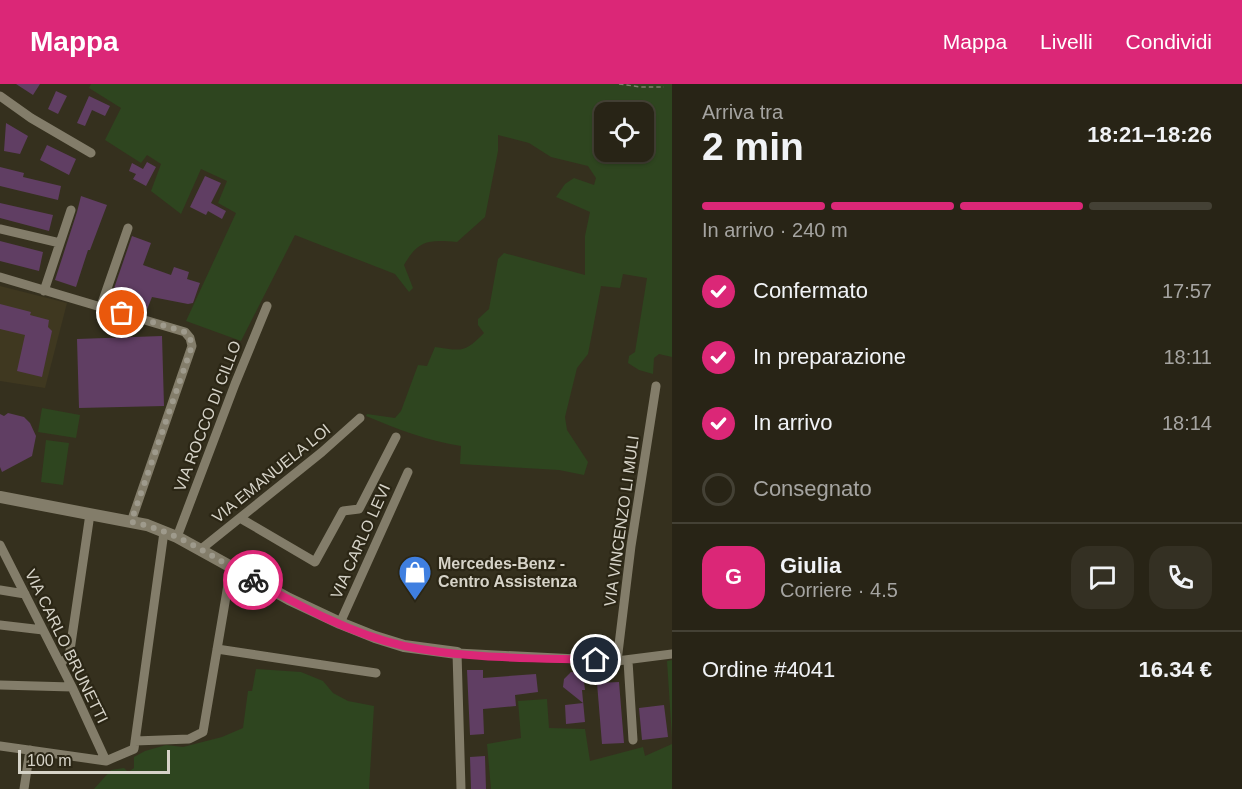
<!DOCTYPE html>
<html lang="it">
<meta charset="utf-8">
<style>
body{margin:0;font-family:Arial,sans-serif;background:#343023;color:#f1f3f6;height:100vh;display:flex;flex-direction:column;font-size:22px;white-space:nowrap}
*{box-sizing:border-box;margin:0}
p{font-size:20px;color:#a5a4a1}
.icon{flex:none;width:33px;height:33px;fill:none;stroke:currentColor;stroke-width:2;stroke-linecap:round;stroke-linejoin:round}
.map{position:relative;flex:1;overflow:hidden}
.details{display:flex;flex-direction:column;background:#282416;width:570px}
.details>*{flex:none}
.controls{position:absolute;left:594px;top:18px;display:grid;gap:12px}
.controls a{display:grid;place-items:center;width:60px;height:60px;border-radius:12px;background:#282416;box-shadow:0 2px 4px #0004,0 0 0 2px #444135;font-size:30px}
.scale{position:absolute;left:18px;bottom:15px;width:152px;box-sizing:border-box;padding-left:6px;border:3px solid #d6d3c8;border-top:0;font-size:16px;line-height:21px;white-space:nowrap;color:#d6d3c8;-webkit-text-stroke:4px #2b2615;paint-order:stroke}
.pin{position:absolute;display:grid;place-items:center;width:51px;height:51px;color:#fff;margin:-26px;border:3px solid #fff;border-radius:50%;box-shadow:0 2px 6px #0007}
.courier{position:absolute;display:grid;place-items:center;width:60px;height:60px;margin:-30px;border:4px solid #db2777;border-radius:50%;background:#fff;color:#222;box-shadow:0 2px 8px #0007}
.headline em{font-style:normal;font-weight:800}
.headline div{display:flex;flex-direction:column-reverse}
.headline{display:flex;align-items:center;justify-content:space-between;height:102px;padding:0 30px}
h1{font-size:39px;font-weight:800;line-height:45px}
.bar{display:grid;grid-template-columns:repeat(4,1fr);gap:9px 6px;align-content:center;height:72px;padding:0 30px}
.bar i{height:8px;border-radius:4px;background:#444135}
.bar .active{background:#db2777}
.bar p{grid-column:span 4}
.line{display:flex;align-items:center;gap:15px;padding:0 30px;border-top:2px solid #444135}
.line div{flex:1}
.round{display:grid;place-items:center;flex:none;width:63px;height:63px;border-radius:18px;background:#343023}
ol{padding:0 30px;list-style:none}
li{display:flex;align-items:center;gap:18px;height:66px}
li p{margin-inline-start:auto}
li .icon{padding:6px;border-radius:50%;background:#db2777;color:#fff;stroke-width:4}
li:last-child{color:#a5a4a1}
li i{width:33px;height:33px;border:3px solid #444135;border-radius:50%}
header{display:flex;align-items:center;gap:36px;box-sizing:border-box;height:84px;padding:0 30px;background:#db2777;color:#fff}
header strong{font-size:28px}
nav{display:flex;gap:33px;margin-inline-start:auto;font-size:21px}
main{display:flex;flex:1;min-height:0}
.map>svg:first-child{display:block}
.built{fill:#3f3820}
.green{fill:#2e451f;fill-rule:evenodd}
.building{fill:#603e63}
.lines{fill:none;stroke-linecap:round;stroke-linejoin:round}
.path{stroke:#817d6e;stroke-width:1.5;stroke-dasharray:4.5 3;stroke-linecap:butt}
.minor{stroke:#837d6a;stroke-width:9}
.tertiary{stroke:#837d6a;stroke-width:12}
.done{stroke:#9e9a8c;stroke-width:6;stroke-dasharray:0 10.8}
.route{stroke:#db2777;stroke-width:8}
.labels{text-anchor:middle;stroke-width:4.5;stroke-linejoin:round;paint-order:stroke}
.street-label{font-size:16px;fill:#d6d3c8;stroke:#2b2615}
.poi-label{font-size:16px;font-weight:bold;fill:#d6d3c8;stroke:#2b2615;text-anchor:start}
</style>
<header>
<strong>Mappa</strong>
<nav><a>Mappa</a><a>Livelli</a><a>Condividi</a></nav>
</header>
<main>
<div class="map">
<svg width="672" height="705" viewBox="0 0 672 705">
<rect width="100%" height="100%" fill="#35301e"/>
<path class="built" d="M0 202 67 219 45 304 0 297Z"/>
<path class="green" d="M91 0H672V273L659 270 654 274 653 290 639 286 628 279 629 272 635 268 647 194 623 190 620 204 601 202 588 270 577 284 565 333 567 346 588 378 584 391 559 386 460 380 461 362C428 357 397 345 366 332L367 330 395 334 401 327 418 281 427 282 435 263C463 267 464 269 484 249L478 241V235L489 225 498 175 504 169 585 191V152L590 128 556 113 565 100 574 94 594 101 596 94 588 82 551 73 529 59 498 51V67L485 133 457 158C429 156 419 155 404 181L413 204 409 208 395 190 295 151 241 257 186 237 236 129 218 119 227 97 201 85 181 130 151 107 161 80 147 71 141 79 105 56 121 24 89 4ZM604 28H644V68H604Z
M42 324 80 331 76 354 38 348Z
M46 356 69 359 63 401 41 398Z
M672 576V654L667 577Z
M256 585 301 588 323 597 333 609 348 617 374 622 369 705H94L111 686 124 684 128 688 134 684V673L145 667 166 661 183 663 222 653 243 644 248 607H252Z
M547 615 549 644 585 645 590 677 643 663 645 672 672 660V705H491L487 660 521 654 518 617Z"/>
<path class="building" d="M16 0H40L33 11Z
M56 7 67 12 58 30 48 25Z
M89 12 110 22 105 32 92 26 85 42 77 39Z
M6 39 28 52 20 70 4 67Z
M47 61 76 75 69 91 40 76Z
M147 78 156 83 146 102 133 95 136 90 129 87 132 79 143 85Z
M0 83 24 89 23 93 61 102 58 116 0 102Z
M205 92 221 99 211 119 226 127 222 135 208 127 206 131 190 123Z
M81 112 107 121 90 166H88L76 203 55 196 77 128Z
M0 119 53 131 49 147 0 134Z
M132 152 151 159 143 181 171 191 174 183 189 188 187 195 200 199 193 219 188 220 152 213 146 228 110 216Z
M0 157 43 168 39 187 0 177Z
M0 220 31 228 30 231 49 236 48 243 52 247 42 293 17 287 25 251 0 245Z
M162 252 164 322 79 324 77 255Z
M8 329 24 333 30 339 36 352 32 372 2 388 0 383V330L4 332Z
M467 586H483V594L536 590 538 608 515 611 516 622 483 625 484 650 470 651Z
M571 588 583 589 585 606H582L585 638 566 640 565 621 583 619 563 603 564 595Z
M619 598 624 659 602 660 597 599Z
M664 621 668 653 642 656 639 624Z
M485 672 486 705H471L470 673Z"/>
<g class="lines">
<path class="path" d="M619 0 641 3H664"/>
<path class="minor" d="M0 12 31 34 91 69
M0 145 60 159
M0 193 185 248 190 254 192 262 131 438
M44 207 71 126
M101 222 128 144
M240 434 315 478 343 427 359 425 396 353
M177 453 235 300 267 222
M0 461 72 603 106 677
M200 466 322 368 360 334
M0 506 25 510
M340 539 408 388
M0 541 43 546
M217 565 376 589
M617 577 631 462 656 302
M628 577 633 656
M60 579 69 573 90 430
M0 601 72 603
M135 657 189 655 203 648 231 483
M0 662 106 677
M106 677 134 665 164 448
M24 705 30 666
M461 705 457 569 617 577 672 570"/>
<path class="tertiary" d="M0 413 147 441 177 453 289 515 340 539 375 553 404 562 457 569"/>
</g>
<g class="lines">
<path class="done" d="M122 229 185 248 190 254 192 262 131 438C175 446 215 474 253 496"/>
<path class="route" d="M253 496C300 522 351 550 404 562 466 575 533 574 596 576"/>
</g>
<defs>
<symbol id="shop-pin" viewBox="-11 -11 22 30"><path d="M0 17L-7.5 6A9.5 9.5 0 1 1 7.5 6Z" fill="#3f7fe0" stroke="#2b2615"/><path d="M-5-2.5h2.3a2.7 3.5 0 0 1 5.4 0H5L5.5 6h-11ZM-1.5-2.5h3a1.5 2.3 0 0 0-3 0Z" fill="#fff"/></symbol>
</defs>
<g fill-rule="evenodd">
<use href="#shop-pin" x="396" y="469" width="38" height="52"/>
</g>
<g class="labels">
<g class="street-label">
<text transform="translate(207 332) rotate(-69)" y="6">VIA ROCCO DI CILLO</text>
<text transform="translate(271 389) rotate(-39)" y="6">VIA EMANUELA LOI</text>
<text transform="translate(621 437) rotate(-82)" y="6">VIA VINCENZO LI MULI</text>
<text transform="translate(360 457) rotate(-66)" y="6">VIA CARLO LEVI</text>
<text transform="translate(67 562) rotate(64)" y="6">VIA CARLO BRUNETTI</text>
</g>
<g class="poi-label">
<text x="438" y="485">Mercedes-Benz -<tspan x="438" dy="18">Centro Assistenza</tspan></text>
</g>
</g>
</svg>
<div class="controls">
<a><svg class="icon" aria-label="locate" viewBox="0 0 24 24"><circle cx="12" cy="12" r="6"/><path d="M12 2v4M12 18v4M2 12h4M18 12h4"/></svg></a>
</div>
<div class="scale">100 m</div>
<div class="pin" style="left:122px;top:229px;background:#ea580c"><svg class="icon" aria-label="bag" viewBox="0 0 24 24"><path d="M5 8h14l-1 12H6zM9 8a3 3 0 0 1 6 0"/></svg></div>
<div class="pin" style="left:596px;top:576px;background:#1f2937"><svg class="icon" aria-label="home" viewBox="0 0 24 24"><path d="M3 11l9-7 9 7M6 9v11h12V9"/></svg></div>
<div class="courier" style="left:253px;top:496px"><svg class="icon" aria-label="bike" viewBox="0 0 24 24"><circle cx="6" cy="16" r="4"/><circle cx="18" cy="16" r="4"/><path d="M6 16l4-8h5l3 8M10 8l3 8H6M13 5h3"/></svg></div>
</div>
<section class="details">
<div class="headline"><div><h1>2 min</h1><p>Arriva tra</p></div><em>18:21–18:26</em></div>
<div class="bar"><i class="active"></i><i class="active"></i><i class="active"></i><i></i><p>In arrivo · 240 m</p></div>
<ol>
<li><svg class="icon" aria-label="check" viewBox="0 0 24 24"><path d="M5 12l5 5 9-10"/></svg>Confermato<p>17:57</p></li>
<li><svg class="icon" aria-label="check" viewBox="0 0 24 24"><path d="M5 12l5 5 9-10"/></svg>In preparazione<p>18:11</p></li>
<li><svg class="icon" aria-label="check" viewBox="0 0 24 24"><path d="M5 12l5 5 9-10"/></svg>In arrivo<p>18:14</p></li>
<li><i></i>Consegnato</li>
</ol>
<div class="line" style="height:108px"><b class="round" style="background:#db2777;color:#fff">G</b><div><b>Giulia</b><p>Corriere · 4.5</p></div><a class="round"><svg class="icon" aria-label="chat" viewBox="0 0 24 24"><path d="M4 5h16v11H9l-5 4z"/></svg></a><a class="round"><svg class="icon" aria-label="phone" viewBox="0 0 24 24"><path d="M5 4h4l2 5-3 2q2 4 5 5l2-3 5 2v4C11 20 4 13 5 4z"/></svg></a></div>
<div class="line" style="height:78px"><div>Ordine #4041</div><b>16.34 €</b></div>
</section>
</main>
